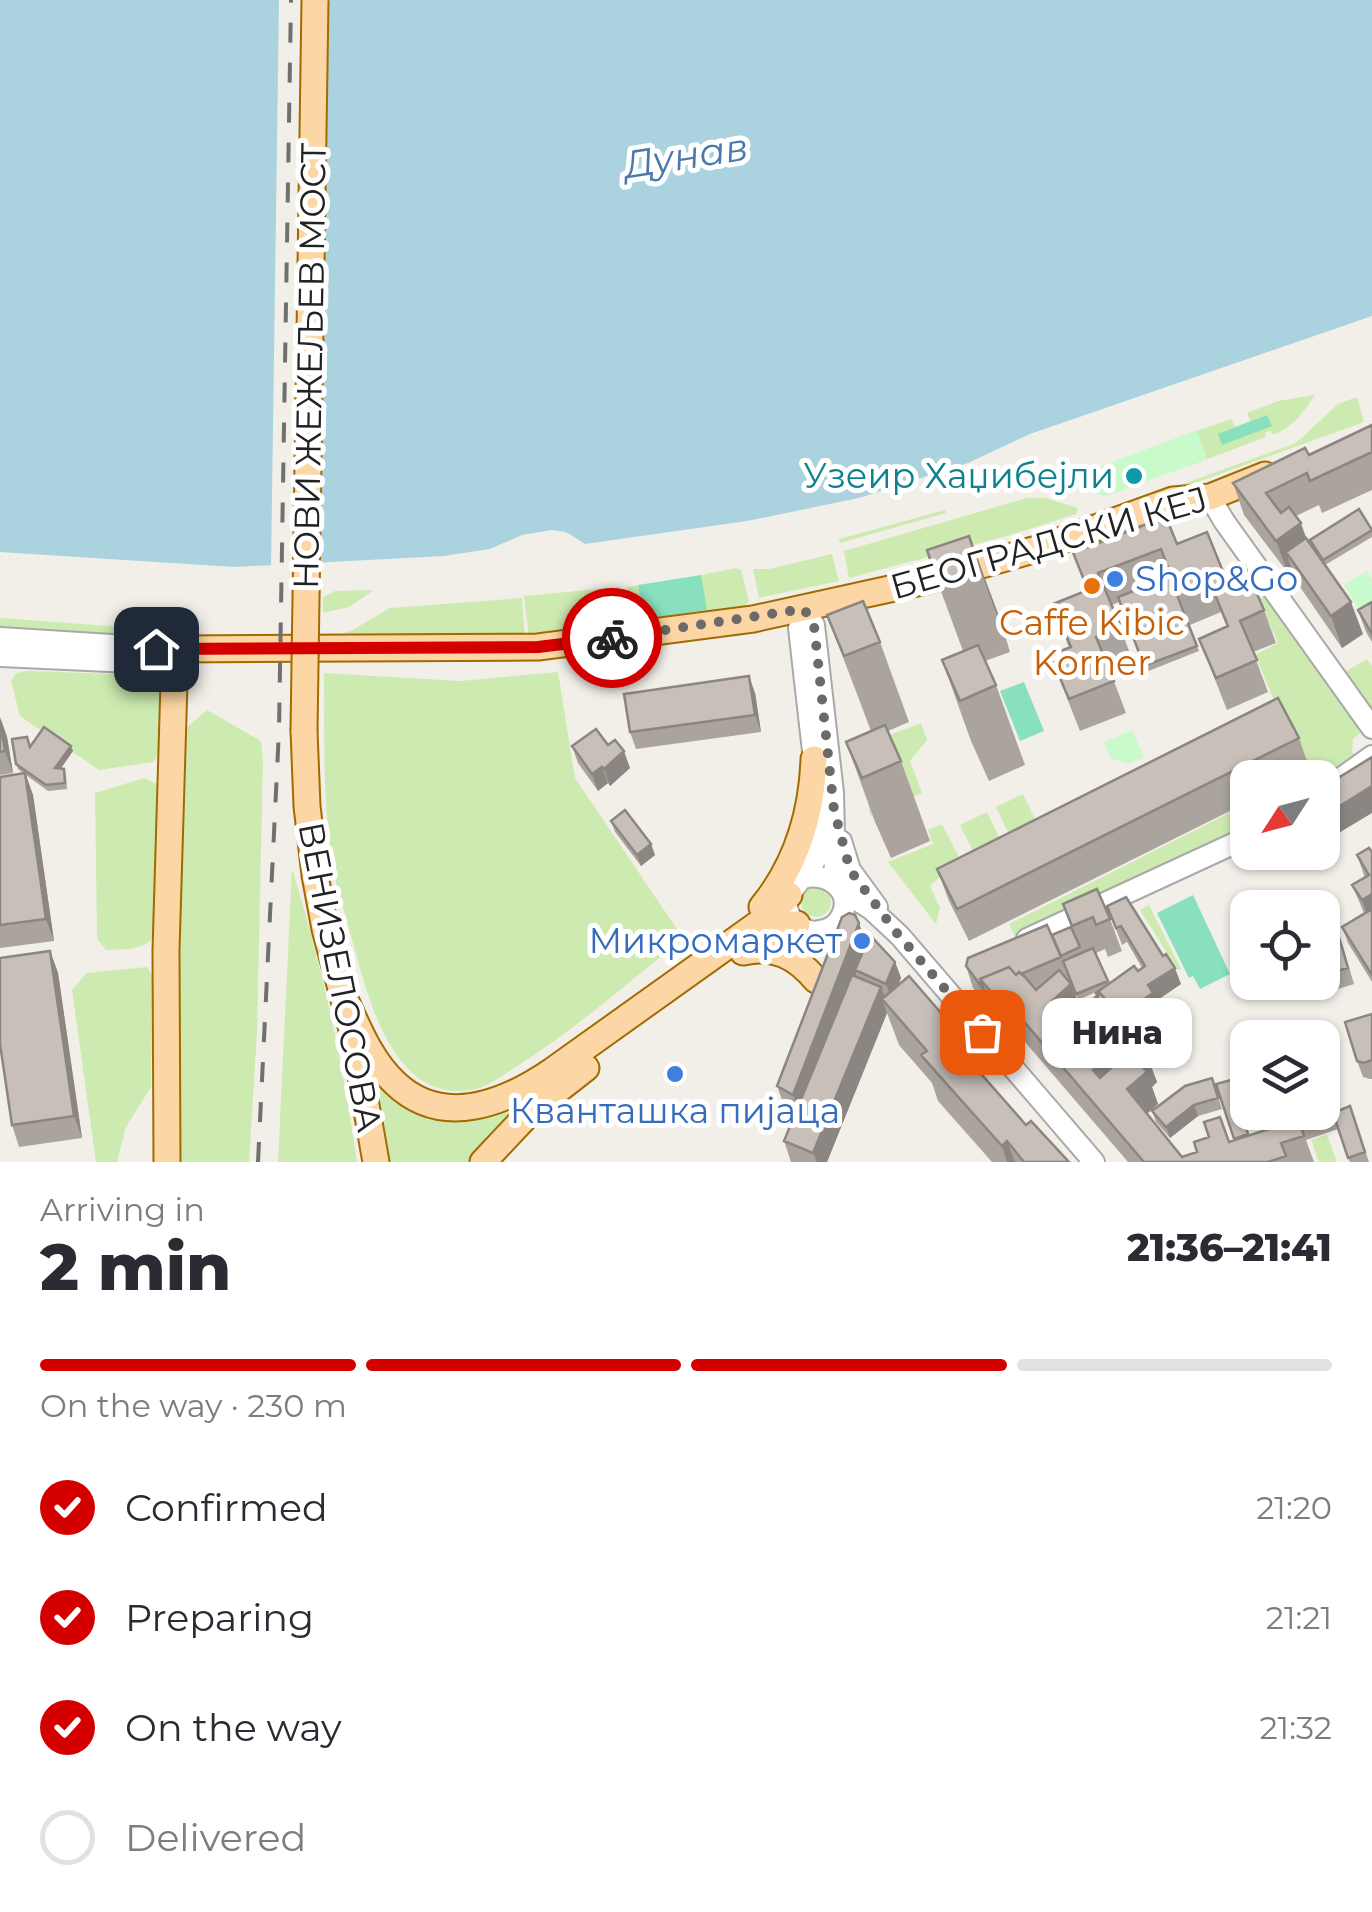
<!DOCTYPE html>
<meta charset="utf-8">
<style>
body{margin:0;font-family:Montserrat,sans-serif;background:#f2f2f3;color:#2b2b33;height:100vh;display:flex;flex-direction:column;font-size:38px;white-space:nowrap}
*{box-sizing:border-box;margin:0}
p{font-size:32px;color:#7c7c81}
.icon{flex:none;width:55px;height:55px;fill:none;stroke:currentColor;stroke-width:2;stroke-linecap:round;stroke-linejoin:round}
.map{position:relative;height:1162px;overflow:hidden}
.details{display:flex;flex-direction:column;background:#fff;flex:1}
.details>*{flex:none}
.needle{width:65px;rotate:234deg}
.buttons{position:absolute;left:1230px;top:760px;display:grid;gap:20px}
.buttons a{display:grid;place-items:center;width:110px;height:110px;border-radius:20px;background:#fff;box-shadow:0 2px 8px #0004;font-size:50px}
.pin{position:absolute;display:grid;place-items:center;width:85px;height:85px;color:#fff;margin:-42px;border-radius:20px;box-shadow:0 5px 15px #0006}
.courier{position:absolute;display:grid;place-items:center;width:100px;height:100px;margin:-50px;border:8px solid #d40000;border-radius:50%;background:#fff;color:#222;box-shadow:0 2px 12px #0007}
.bubble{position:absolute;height:70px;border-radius:20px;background:#fff;box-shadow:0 2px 8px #0004;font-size:32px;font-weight:800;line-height:70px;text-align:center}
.overview em{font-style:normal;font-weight:800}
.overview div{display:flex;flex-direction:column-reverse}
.overview{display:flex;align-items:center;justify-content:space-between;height:170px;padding:0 40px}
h1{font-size:65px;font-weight:800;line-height:75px}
.bar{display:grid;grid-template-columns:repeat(4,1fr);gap:15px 10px;align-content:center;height:120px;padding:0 40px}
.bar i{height:12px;border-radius:8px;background:#e1e1e2}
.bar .current{background:#d40000}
.bar p{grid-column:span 4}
ol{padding:0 40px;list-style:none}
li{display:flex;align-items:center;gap:30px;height:110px}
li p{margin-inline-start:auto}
li .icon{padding:10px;border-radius:50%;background:#d40000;color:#fff;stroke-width:4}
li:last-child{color:#7c7c81}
li i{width:55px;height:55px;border:5px solid #e1e1e2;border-radius:50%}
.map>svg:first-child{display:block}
.grass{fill:#cdebb0}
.park{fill:#c8facc}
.pitch{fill:#88e0be}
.water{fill:#aad3df}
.pier{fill:#f2efe9}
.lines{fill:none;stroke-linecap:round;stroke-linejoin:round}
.minor-casing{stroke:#a9a9a9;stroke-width:24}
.major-casing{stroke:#a06b00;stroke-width:29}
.minor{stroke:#fff;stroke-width:20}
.major{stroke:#fcd6a4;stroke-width:25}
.rail{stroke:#707070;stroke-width:4;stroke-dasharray:20 20;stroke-linecap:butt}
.major-bridge-casing{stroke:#a06b00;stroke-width:29;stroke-linecap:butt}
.major-bridge{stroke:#fcd6a4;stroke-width:25}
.wall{fill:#aba49e;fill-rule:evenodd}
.shaded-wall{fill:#8b8681}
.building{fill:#c7bfb8;stroke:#8b8681;stroke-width:2.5;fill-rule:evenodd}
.done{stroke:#6b6a68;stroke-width:10;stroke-dasharray:0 18}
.route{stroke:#d40000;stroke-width:12}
.culture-dot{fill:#0f9aa8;stroke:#fff;stroke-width:4}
.shop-dot{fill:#3f7fe0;stroke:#fff;stroke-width:4}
.food-dot{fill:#e8710a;stroke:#fff;stroke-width:4}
.labels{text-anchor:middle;stroke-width:10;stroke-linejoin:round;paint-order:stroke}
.street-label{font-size:35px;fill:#222;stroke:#fff}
.culture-label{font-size:35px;fill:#0d838f;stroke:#fff;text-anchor:end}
.shop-label{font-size:35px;fill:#366cbe;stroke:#fff;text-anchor:start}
.food-label{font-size:35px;fill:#c56008;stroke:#fff}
.water-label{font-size:38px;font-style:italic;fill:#4a7aab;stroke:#fff}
</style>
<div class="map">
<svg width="1372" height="1162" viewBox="0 0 1372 1162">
<rect width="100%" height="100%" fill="#f2efe9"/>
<path class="grass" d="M1315 395C1304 412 1293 427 1273 435L1271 431 1265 433 1266 437 1189 466 1182 446 1185 435 1231 419 1235 427 1250 421 1247 413 1278 401Z
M1357 397 1364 422 1173 491 1172 488 1296 443 1338 404Z
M1027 498H1045L1078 508 1076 514 1007 536 849 578 844 551Z
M945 510 946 513 840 543 839 539Z
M832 554 839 581 759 598 753 569H769Z
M736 568 741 570 749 601 742 609H730L720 616 529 637 524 596 619 587 622 602 629 601 627 587 638 585 644 619 706 610 701 575Z
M374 590 349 607 323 613V597L335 591Z
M1270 591 1363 731 1353 739 1352 752 1358 760 1323 786 1322 778 1300 777 1312 771 1282 712H1279L1255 655 1278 643 1259 600Z
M522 598 525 641 324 638 351 631 390 608Z
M0 618 136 628 121 637 0 631Z
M1367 659 1372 666V718L1341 674Z
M27 671 150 675C169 692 169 742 153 762L99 770 20 716 11 681 16 673Z
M558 672 575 778 683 938C631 981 579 1026 522 1063 507 1072 492 1085 476 1089 392 1108 367 993 351 936 344 909 334 882 331 855 323 795 324 733 324 673L460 681Z
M207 710 261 741 263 760 257 1033 249 1162H176L185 729Z
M921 723 927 740 910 761 922 793 870 816 861 746Z
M144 778 161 786 158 929C149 951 128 949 106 950L97 939 95 793Z
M1023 794 1045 840 1018 853 996 807Z
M1247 804V833L1017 940 1009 924Z
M987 812 1009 858 983 871 960 825Z
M942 824 960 859 930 886 940 908 936 924 888 862 933 844 928 830Z
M292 869C322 965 343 1062 357 1162H278Z
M801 902a15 15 0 1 1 30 0a15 15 0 1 1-30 0Z
M1149 905 1181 969 1178 970 1140 910Z
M147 967 152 975 151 1087 126 1127 117 1162H96L72 990 87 973Z
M366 1063 479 1117 513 1107 553 1084 477 1162H380Z
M1327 1135 1337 1162H1319L1311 1140Z"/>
<path class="park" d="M1197 430 1207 459 1106 496 1055 484Z
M1367 571 1372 579V607L1361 613 1344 585Z
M1132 730 1144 758 1128 764 1111 758 1104 742Z"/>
<path class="pitch" d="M1267 415 1272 426 1222 445 1218 434Z
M701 575 707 610 643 619 638 585Z
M1024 682 1044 731 1020 741 1000 691Z
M1193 895 1230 974 1200 989 1193 976 1189 978 1157 913Z"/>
<path class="water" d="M0 0H1372V316L1030 434 968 463 859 498 747 521 585 544 566 532 551 530 522 535 490 549 444 556 234 567 0 552Z"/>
<path class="pier" d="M279 0H329L321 568 271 570Z"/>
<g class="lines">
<defs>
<path id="minor" d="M1210 497 1224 521 1372 728
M0 638 175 649
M0 656 175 664
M1322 792 1372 756
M841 841 850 870 877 907
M800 879C826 869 858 892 839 920 835 926 827 930 820 931 812 933 804 930 798 925 769 901 805 881 815 860 819 850 821 840 822 830L799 628 804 609 814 625 833 793 835 883
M841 890 871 909 900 936 1094 1162
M1027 939 1248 837"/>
<path id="major" d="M304 731 307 806 315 875 325 929 354 1037 376 1162
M762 907C797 864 812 814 814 759
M758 939 780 925 797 924
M743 952C774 945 796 956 816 980
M343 995C357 1025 370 1060 395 1083 443 1129 505 1103 552 1071L769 916 789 895
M167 1162 166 951 175 649 538 647 753 619 926 581 1040 548 1173 500 1210 497 1265 475
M483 1162 531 1111 586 1068"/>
</defs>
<use href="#minor" class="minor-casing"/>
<use href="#major" class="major-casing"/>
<use href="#minor" class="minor"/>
<use href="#major" class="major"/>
<path class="rail" d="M258 1162 279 730 291 0"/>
<defs>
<path id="major-bridge" d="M304 731 315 0"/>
</defs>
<use href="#major-bridge" class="major-bridge-casing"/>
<use href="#major-bridge" class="major-bridge"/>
</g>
<path class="wall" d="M1372 425V490L1322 513 1319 505 1296 516 1306 538 1363 634 1342 648 1298 584 1292 570 1288 573 1244 515 1233 483 1309 455Z
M1372 528V537L1325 565 1310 540Z
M969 536 1010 652 985 661 996 685 1025 765 989 781 971 741 942 660 963 651 939 586Z
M1177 544 1224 574 1264 610 1276 643 1253 652 1268 692 1227 710 1199 639 1227 627 1221 612 1190 625 1173 581 1199 651 1146 672 1119 602 1112 605 1132 659 1109 668 1126 713 1080 731 1050 655 1069 648 1053 604 1087 591 1072 550 1088 547Z
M1372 602V642L1366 632 1358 610Z
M827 615 880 642 909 722 888 731 901 761 930 841 891 858 875 822 846 742 871 731Z
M755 693 761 732 636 749 630 732Z
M0 717 7 737 13 773 0 775Z
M1299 738 1310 770 1296 778H1248V802L969 941 949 901 937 869Z
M608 745 630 768 610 786 608 783 598 791 578 763 572 746Z
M30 746 73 751 61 768 66 774 67 789 48 791 26 775 33 795 54 941 0 948V777L23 773 18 769 16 764Z
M611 821 651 844 655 855 641 866 615 832Z
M1372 852V982L1348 943 1342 927 1364 913 1352 885 1365 878 1357 855Z
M1063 904 1110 919 1122 951 1108 957 1105 949 1096 953 1109 984 1142 968 1127 942 1122 945 1107 906 1181 984 1156 1001 1159 1009 1130 1030 1133 1036 1160 1051 1149 1061 1157 1082 1152 1087 1158 1104 1147 1113 1182 1157 1264 1130 1258 1112H1322V1083L1338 1129 1306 1140 1314 1162H1128L1025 1042 1021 1045 992 1012 973 988 966 966 1071 927ZM1067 979H1069L1078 1000 1098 991 1096 993 1097 996 1087 1005 1093 1023 1080 1035 1072 1025 1083 1016 1071 984ZM1099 1038 1104 1044 1099 1048 1094 1042Z
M1322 931 1342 944 1354 984 1306 999 1300 982H1322Z
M867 943 895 962 901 978 898 985 954 1028 963 1054 1026 1125 1069 1162H992L938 1101 932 1083 899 1045 887 1013 827 1162H791L784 1141 795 1114 785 1108 777 1086Z
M50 951 58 973 82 1138 19 1147 12 1125Z
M1372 1014V1079H1370L1363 1077 1357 1061Z
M1212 1078 1222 1109 1198 1116 1170 1138 1156 1122 1152 1111Z
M1350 1106 1369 1162H1350L1348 1158Z"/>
<path class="shaded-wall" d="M1301 523 1312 555 1286 552 1292 570 1288 573 1276 541Z
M969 536 999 616 1010 652 981 572Z
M1351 602 1363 634 1342 648 1331 616Z
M749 676 755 693 761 732 755 715Z
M0 717 7 737 13 773 5 751Z
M71 746 73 751 57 774 55 768Z
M624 751 630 768 610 786 604 769Z
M602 767 608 783 598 791 592 774Z
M25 773 33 795 54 941 46 919Z
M1372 786V813L1322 843V817Z
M651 844 655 855 641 866 637 855Z
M1372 894V920L1369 922 1362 900Z
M859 923 867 945 855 970 856 974 801 1117 793 1095Z
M50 951 58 973 82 1138 74 1116Z
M895 962 901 978 892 1001 886 984Z
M1175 968 1181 984 1156 1001 1159 1009 1130 1030 1140 1055 1156 1040 1160 1051 1149 1061 1157 1082 1152 1087 1158 1104 1139 1121 1127 1089 1128 1073 1117 1041 1116 1019 1148 985Z
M1071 984 1083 1016 1063 1033 1052 1001Z
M881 987 888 1005 882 999 887 1013 827 1162H817L813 1153Z
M1014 1010 1025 1042 1021 1045 1010 1013Z
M954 1028 970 1074 946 1034Z
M1097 1032 1099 1038 1092 1043 1090 1038Z
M1079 1033 1089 1060 1093 1056 1095 1062 1085 1070 1073 1038Z
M1116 1050 1127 1082 1104 1102 1093 1070Z
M1194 1105 1198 1116 1170 1138 1166 1127Z
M1007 1141 1015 1162H1007L1002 1146Z"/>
<path class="building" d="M1372 425V452L1310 481 1307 473 1266 493 1281 513 1289 507 1301 523 1276 541 1233 483 1305 448 1309 455Z
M1359 509 1372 530 1323 560 1310 540Z
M1164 512 1177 544 1207 532 1224 574 1245 566 1264 610 1240 621 1257 660 1216 678 1199 639 1228 626 1209 580 1178 593 1161 549 1098 573 1121 627 1096 637 1114 681 1069 699 1050 655 1071 647 1053 604 1088 590 1072 550 1087 544 1088 547 1150 523 1149 518Z
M969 536 981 572 939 586 927 550Z
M1306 538 1351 602 1331 616 1286 552Z
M1170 577 1197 646 1144 666 1118 597Z
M863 601 880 642 844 656 827 615Z
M1372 602V634L1358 610Z
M978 645 996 685 960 701 942 660Z
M749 676 755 715 630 732 624 694Z
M1278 698 1299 738 957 909 937 869Z
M0 721 5 751 0 752Z
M885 725 901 761 862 778 846 742Z
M44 727 71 746 55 768 64 769 65 783 46 785 16 764 12 739 27 737 30 747Z
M596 729 608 745 615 740 624 751 604 769 602 767 592 774 572 746Z
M1372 757V786L1322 817V788Z
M25 773 46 919 0 925V777Z
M625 810 651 844 637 855 611 821Z
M1369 848 1372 852V894L1362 900 1352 885 1369 875 1357 855Z
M1097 889 1110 919 1096 925 1093 917 1072 926 1063 904Z
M1126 897 1163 956 1166 954 1175 968 1148 985 1153 993 1120 1016 1100 993 1098 996 1096 993 1134 966 1138 971 1145 966 1121 926 1116 928 1107 906Z
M1372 909V975L1342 927Z
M849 913 855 915 859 923 793 1095 777 1086 842 917Z
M1047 925 1061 957 1021 974 1019 972 1016 975 1009 967 980 979 984 990 966 966 968 958Z
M1071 927 1080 947 1061 956 1052 935Z
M1336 927 1348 968 1322 975V931Z
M870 935 895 962 886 984 855 970Z
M1093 948 1108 981 1076 994 1063 961Z
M50 951 74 1116 12 1125 0 1044V958Z
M1009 967 1016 975 1019 972 1025 977 1036 990 1059 970 1071 984 1052 1001 1079 1033 1073 1038 1089 1056 1111 1038 1119 1047 1132 1035 1145 1050 1136 1059 1147 1072 1127 1089 1182 1157 1197 1152 1194 1142 1209 1137 1204 1122 1220 1117 1229 1142 1269 1129 1267 1122 1262 1124 1258 1112H1296L1304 1136 1281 1143 1286 1156 1268 1162H1144L1014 1010 1010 1013 980 979ZM1116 1050 1122 1058 1100 1078 1093 1070Z
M852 975 881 987 813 1153 784 1141Z
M909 976 954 1028 946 1034 954 1043 1026 1125 1031 1121 1069 1162H1024L1007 1141 1002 1146 921 1055 927 1051 882 999Z
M1100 993 1130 1029 1117 1041 1087 1005Z
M1372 1014V1060L1364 1063 1357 1061 1345 1022Z
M1093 1023 1097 1032 1090 1038 1099 1048 1089 1056 1080 1035Z
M1146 1027 1156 1040 1145 1050 1134 1037Z
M1212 1078 1218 1098 1194 1105 1166 1127 1152 1111 1185 1086Z
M1231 1080 1248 1134 1234 1139 1216 1084Z
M1350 1106 1365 1152 1348 1158 1333 1113Z"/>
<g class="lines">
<path class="done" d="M612 638 804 609 814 625 834 810 850 870 896 932 982 1032"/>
<path class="route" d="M156 649 538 647 612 638"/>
</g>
<circle class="culture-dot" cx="1134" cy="476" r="10"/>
<g class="shop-dot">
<circle cx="1115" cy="579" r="10"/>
<circle cx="862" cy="941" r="10"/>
<circle cx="675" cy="1074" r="10"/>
</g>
<circle class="food-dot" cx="1092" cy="586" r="10"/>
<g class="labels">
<g class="street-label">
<text transform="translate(310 366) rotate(-89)" y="12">НОВИ ЖЕЖЕЉЕВ МОСТ</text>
<text transform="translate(1049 543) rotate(-16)" y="12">БЕОГРАДСКИ КЕЈ</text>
<text transform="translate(340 977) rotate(79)" y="12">ВЕНИЗЕЛОСОВА</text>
</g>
<g class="culture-label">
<text x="1114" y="488">Узеир Хаџибејли</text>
</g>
<g class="shop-label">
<text x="1135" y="591">Shop&amp;Go</text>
<text x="842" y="953" text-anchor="end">Микромаркет</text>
<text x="675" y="1123" text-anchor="middle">Кванташка пијаца</text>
</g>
<g class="food-label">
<text x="1092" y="635">Caffe Kibic<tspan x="1092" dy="40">Korner</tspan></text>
</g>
<g class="water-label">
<text transform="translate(686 156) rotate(-9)" y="13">Дунав</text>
</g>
</g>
</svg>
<div class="buttons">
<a><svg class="needle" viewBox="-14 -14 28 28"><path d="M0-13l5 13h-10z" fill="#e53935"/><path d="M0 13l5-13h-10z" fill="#7c7c81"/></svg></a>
<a><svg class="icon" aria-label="locate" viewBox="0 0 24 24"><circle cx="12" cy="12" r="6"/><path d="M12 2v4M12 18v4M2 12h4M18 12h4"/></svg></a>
<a><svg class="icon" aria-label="layers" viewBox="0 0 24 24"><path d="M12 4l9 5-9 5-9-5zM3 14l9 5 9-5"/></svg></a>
</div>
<div class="pin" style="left:982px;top:1032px;background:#ea580c"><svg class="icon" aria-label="bag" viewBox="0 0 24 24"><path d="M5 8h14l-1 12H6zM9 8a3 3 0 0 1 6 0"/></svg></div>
<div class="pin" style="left:156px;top:649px;background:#1f2937"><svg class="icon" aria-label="home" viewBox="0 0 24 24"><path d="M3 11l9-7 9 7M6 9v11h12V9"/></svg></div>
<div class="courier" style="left:612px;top:638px"><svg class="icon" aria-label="bike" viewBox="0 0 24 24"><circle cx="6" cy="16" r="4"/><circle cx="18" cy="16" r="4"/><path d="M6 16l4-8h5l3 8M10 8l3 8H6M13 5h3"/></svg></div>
<div class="bubble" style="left:1042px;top:998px;width:150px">Нина</div>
</div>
<section class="details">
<div class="overview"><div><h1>2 min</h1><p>Arriving in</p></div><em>21:36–21:41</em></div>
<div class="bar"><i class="current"></i><i class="current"></i><i class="current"></i><i></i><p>On the way · 230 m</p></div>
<ol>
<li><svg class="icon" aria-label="check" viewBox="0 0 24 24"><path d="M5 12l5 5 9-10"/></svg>Confirmed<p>21:20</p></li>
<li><svg class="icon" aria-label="check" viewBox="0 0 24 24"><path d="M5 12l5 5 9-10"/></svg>Preparing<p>21:21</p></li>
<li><svg class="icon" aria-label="check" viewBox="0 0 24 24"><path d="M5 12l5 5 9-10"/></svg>On the way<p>21:32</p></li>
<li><i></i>Delivered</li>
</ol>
</section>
